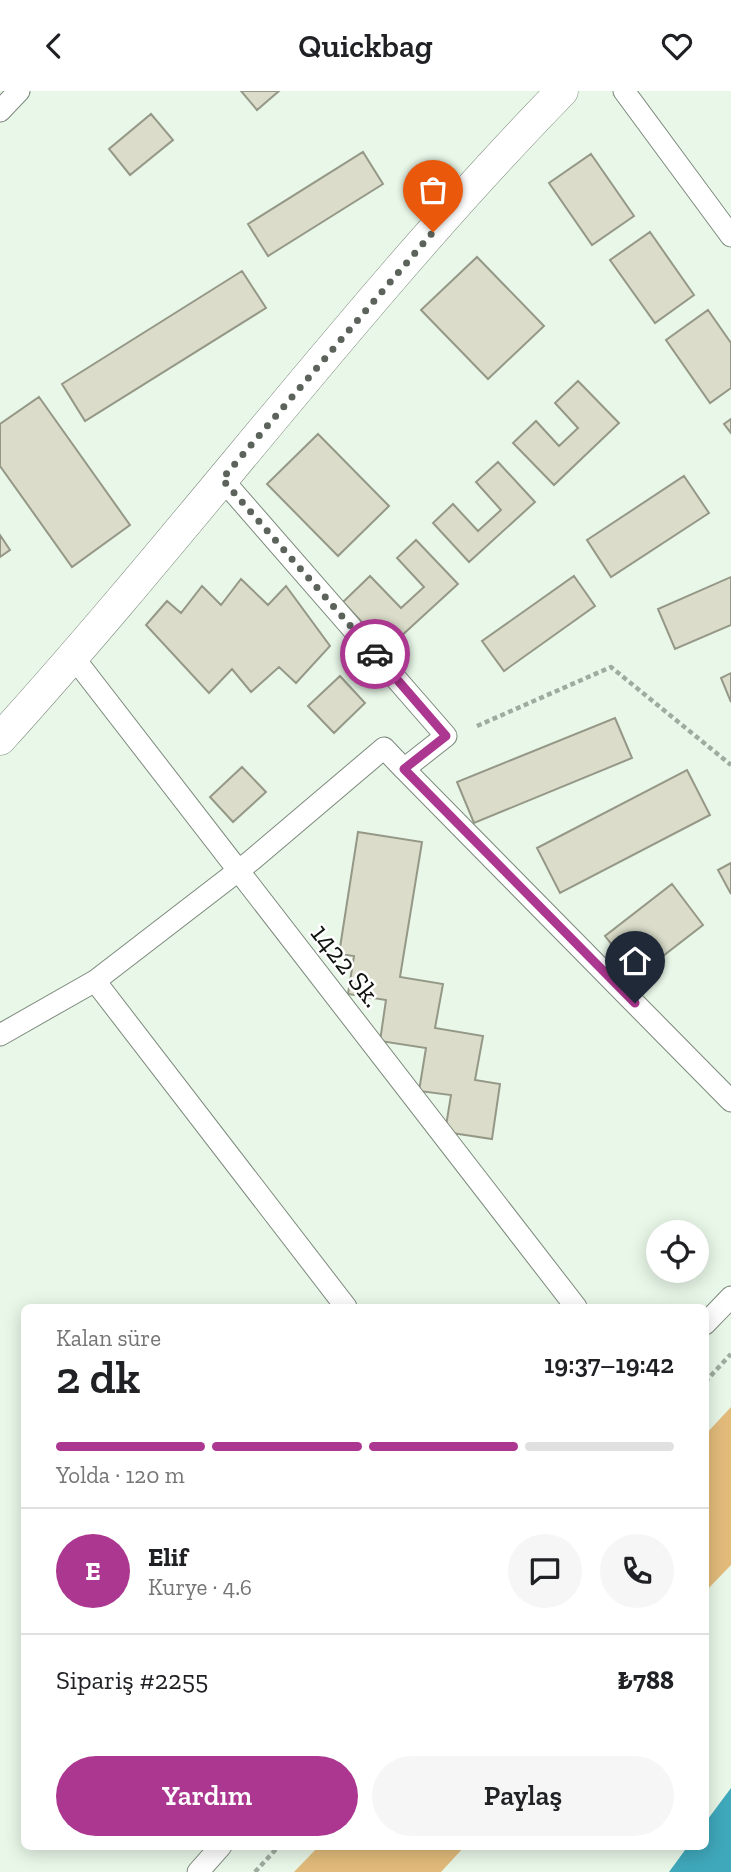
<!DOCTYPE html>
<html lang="tr">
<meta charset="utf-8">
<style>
body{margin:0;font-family:"Zilla Slab",serif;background:#f6f6f6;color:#202124;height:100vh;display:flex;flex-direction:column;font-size:26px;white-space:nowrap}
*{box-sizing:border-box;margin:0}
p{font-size:23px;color:#757577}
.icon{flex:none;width:38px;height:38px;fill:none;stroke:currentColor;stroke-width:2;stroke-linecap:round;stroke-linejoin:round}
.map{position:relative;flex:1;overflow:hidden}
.panel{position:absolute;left:21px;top:1213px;width:688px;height:546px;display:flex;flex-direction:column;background:#fff;border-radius:10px;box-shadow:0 4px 18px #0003}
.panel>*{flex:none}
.fabs{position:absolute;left:646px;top:1129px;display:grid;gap:14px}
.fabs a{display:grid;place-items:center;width:63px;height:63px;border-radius:50%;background:#fff;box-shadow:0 4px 18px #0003;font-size:35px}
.pin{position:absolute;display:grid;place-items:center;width:60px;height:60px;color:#fff;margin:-72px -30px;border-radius:50% 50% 50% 0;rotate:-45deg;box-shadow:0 0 7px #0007}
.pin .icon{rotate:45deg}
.courier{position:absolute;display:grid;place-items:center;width:70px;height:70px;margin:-35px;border:5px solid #ac3790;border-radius:50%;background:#fff;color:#222;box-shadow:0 2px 9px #0007}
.summary em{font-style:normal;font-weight:600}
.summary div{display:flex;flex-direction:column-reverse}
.summary{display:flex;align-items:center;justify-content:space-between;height:119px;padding:0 35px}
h1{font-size:46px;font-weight:600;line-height:52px}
.bar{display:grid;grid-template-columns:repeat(4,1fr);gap:10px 7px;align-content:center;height:84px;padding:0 35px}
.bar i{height:9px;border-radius:5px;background:#e0e0e0}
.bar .on{background:#ac3790}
.bar p{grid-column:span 4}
.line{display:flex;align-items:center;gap:18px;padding:0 35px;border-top:2px solid #e0e0e0}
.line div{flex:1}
.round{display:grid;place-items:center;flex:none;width:74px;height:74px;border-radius:37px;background:#f6f6f6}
.cta{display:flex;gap:14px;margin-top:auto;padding:14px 35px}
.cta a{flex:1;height:80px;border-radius:42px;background:#ac3790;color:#fff;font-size:28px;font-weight:600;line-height:80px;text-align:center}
.cta a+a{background:#f6f6f6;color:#202124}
header{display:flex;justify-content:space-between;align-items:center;height:91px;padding:0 35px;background:#fff;font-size:32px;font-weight:600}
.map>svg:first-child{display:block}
.green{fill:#e2bb7b}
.water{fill:#3fa8bb}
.building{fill:#dbddca;stroke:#969887;stroke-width:2}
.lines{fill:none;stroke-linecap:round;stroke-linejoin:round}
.minor-casing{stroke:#7c897c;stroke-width:23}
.secondary-casing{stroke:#7c897c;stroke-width:33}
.path{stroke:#9fab9f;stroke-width:4.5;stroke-dasharray:5 3.5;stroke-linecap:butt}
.minor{stroke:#fff;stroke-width:21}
.secondary{stroke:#fff;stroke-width:32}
.done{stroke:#5b635b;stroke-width:7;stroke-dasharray:0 12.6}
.route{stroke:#ac3790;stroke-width:9}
.labels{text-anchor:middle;stroke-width:5;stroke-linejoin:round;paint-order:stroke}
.street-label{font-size:28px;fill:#0f140f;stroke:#fff}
</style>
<header><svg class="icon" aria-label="back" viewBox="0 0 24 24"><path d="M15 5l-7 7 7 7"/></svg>Quickbag<svg class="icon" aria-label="heart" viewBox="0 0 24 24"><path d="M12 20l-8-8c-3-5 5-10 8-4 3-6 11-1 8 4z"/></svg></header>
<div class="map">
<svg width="731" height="1781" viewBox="0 0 731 1781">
<rect width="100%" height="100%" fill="#e8f7e8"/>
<path class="green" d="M731 1316V1474L705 1501V1344Z
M319 1755H465L441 1781H294Z"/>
<path class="water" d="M731 1697V1781H669L688 1755H705V1732Z"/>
<path class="building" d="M241 0H279L257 19Z
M151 23 173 49 130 84 109 58Z
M363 61 383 93 268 165 248 133Z
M591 63 634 125 592 154 549 92Z
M650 141 694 204 655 232 610 169Z
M477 166 544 235 488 288 421 219Z
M242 180 266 217 85 330 62 293Z
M708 219 731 252V297L710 312 666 249Z
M578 290 619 332 554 394 513 352 536 330 559 355 578 337 555 312Z
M39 306 130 434 72 476 0 375V333Z
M731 328V342L724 333Z
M318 343 389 415 338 465 267 393Z
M498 371 535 411 469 471 433 432 453 413 478 440 501 419 476 391Z
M684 385 709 422 611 486 587 449Z
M0 444 10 459 0 466Z
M416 449 458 493 387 558 343 511 370 485 401 517 424 496 397 467Z
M574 485 595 515 504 580 482 550Z
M731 486V534L675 558 658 518Z
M241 488 268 514 286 495 330 555 296 592 279 576 251 601 232 578 209 602 146 534 167 510 181 522 202 495 221 514Z
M731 582V611L721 587Z
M340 585 365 612 334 642 308 615Z
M615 627 632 667 474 732 457 691Z
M242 676 266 701 233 731 210 706Z
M687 679 710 724 560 802 537 757Z
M358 741 422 751 400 886 443 893 435 937 483 945 475 989 500 993 492 1048 445 1041 451 1004 419 1000 426 957 380 950 386 909 348 903 354 865 339 863Z
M731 772V803L718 779Z
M672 793 703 834 637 885 605 845Z"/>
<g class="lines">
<defs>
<path id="minor" d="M624 0 731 145
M0 20 19 0
M74 567 576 1216
M404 678 731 1010
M95 890 346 1216
M0 944 95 890 252 769 384 657 404 678 446 645 222 388
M705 1233 731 1206
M198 1781 221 1755"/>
<path id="secondary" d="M0 648C192 436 362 205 562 0"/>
</defs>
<use href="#minor" class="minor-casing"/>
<use href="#secondary" class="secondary-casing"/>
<path class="path" d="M477 635 611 576 731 674
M705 1291 731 1263
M255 1781 279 1755"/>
<use href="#minor" class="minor"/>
<use href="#secondary" class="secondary"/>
</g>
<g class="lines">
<path class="done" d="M375 563 222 388 433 141"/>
<path class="route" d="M375 563 446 645 404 678 635 912"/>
</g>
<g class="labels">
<g class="street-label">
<text transform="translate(347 874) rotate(52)" y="10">1422 Sk.</text>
</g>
</g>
</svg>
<div class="fabs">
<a><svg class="icon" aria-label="locate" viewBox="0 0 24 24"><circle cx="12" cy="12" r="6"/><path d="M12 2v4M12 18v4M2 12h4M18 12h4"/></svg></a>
</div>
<div class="pin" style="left:433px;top:141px;background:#ea580c"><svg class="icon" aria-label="bag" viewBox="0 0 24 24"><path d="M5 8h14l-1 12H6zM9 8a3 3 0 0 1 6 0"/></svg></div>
<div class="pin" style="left:635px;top:912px;background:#1f2937"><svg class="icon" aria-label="home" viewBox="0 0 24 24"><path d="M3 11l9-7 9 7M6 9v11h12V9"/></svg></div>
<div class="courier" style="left:375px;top:563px"><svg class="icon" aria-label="car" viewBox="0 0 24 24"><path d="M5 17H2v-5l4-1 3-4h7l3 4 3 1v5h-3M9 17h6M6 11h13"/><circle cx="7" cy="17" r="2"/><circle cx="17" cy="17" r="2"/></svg></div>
<section class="panel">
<div class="summary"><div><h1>2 dk</h1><p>Kalan süre</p></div><em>19:37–19:42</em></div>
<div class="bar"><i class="on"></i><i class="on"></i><i class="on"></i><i></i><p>Yolda · 120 m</p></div>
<div class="line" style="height:126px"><b class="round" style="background:#ac3790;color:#fff">E</b><div><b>Elif</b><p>Kurye · 4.6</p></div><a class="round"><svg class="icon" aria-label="chat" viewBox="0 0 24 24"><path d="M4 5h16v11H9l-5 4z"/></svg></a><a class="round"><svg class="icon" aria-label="phone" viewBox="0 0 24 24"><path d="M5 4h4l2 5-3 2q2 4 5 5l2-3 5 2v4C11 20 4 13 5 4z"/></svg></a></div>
<div class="line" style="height:91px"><div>Sipariş #2255</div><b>₺788</b></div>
<div class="cta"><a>Yardım</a><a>Paylaş</a></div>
</section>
</div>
